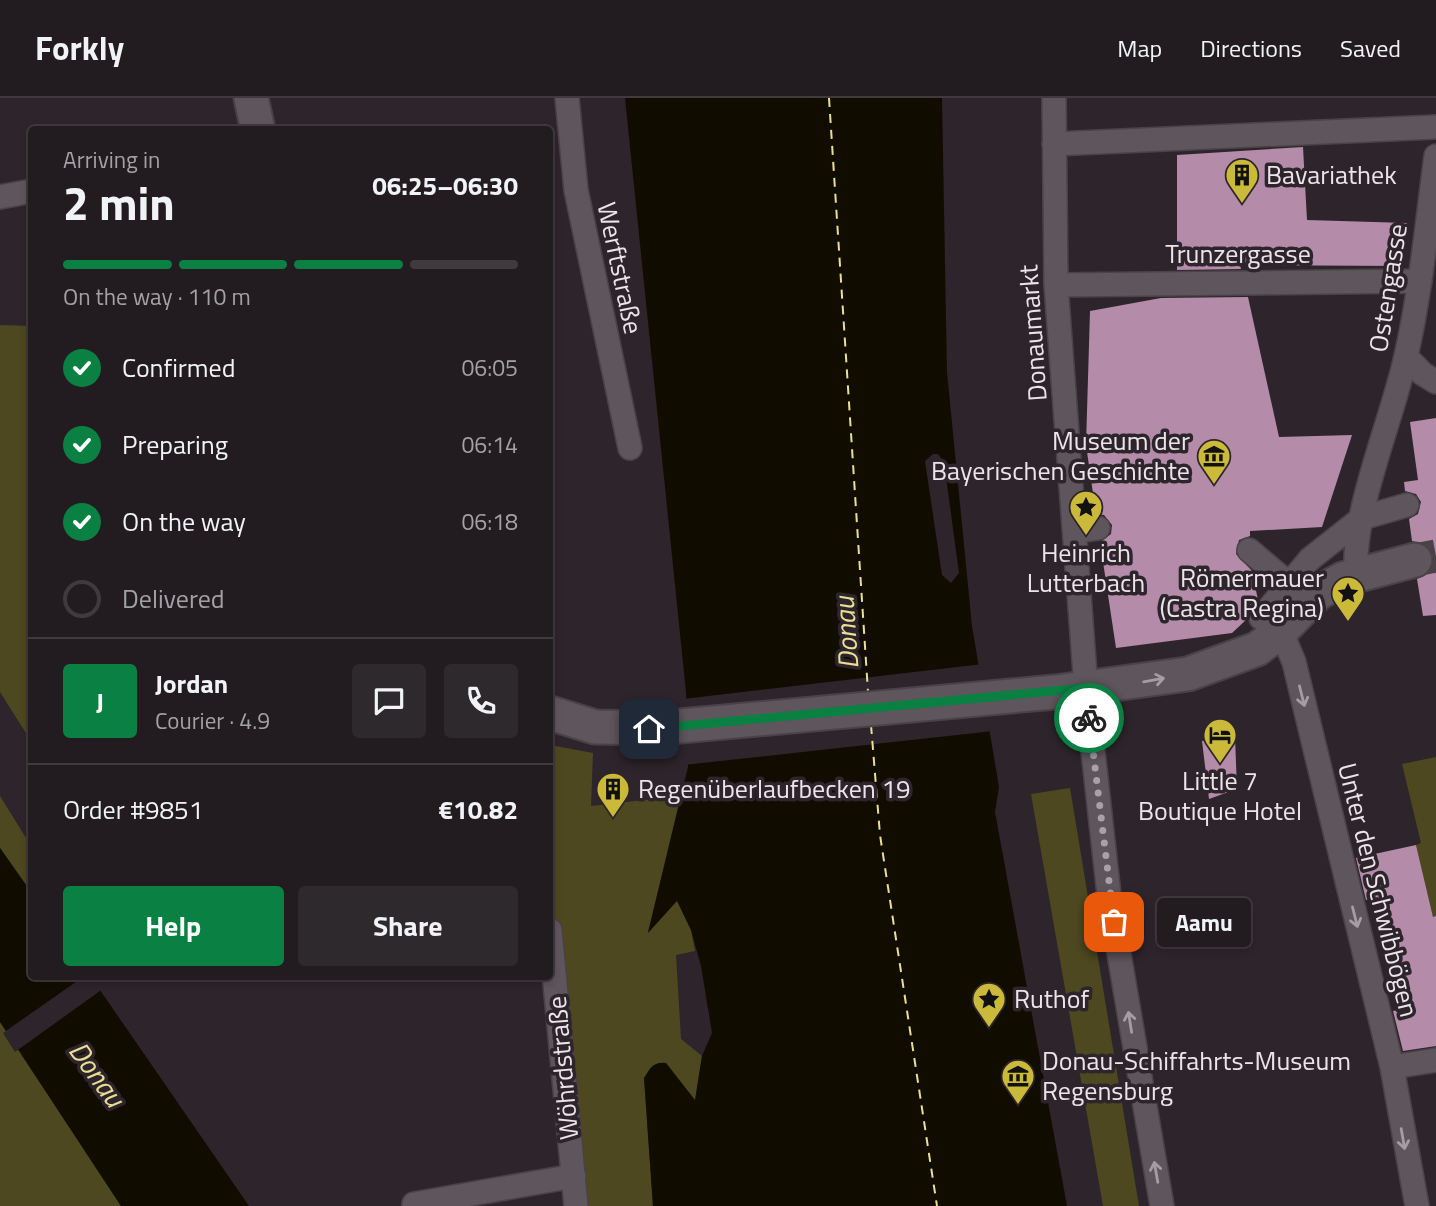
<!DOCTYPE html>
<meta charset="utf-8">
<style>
body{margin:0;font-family:"Titillium Web",sans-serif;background:#2e292d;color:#f1f3f6;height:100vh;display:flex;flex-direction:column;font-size:26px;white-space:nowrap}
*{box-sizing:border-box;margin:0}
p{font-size:23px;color:#a2a1a5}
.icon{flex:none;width:38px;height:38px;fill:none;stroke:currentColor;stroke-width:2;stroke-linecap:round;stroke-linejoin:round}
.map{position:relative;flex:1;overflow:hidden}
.drawer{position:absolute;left:28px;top:28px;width:525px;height:854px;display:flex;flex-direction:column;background:#221c20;border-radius:7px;box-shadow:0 4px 10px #0003,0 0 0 2px #3f3a3e}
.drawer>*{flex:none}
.pin{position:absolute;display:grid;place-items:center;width:60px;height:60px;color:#fff;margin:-30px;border-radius:14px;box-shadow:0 4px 10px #0006}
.courier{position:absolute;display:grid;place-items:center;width:70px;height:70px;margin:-35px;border:5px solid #0b8043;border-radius:50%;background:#fff;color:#222;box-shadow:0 2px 9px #0007}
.bubble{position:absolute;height:49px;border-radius:7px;background:#221c20;box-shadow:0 4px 10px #0003,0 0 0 2px #3f3a3e;font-size:23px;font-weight:700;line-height:49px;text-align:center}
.headline em{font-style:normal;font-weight:700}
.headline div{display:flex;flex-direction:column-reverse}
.headline{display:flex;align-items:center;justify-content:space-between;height:119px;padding:0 35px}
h1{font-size:46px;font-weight:700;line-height:52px}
.bar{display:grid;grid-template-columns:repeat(4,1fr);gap:10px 7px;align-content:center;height:84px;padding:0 35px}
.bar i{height:9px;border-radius:5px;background:#3f3a3e}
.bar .selected{background:#0b8043}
.bar p{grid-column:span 4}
.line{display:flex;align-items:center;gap:18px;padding:0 35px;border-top:2px solid #3f3a3e}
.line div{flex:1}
.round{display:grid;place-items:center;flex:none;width:74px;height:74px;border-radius:7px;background:#2e292d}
ol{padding:0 35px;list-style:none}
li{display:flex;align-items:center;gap:21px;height:77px}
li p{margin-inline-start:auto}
li .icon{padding:7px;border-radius:50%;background:#0b8043;color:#fff;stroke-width:4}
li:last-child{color:#a2a1a5}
li i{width:38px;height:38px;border:4px solid #3f3a3e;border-radius:50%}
.button{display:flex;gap:14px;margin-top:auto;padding:14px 35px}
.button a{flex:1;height:80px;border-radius:7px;background:#0b8043;color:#fff;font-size:28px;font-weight:700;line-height:80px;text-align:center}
.button a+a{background:#2e292d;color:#f1f3f6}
header{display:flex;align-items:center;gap:42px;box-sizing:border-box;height:98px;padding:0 35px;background:#221c20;border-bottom:2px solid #3f3a3e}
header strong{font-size:33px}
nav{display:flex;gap:38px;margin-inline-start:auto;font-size:24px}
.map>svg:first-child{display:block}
.green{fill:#4d4820}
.water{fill:#100d00}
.pier{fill:#2d252b}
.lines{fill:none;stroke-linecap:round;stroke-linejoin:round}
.ferry{stroke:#e9e096;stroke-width:2;stroke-dasharray:9 7;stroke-linecap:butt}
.building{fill:#b48ba9}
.secondary-tunnel{stroke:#4a4248;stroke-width:33;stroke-dasharray:33 17;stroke-linecap:butt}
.street-casing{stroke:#494246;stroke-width:26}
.secondary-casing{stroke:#494246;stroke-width:37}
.street{stroke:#5f555c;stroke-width:23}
.secondary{stroke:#5f555c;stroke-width:33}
.oneway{stroke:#a59da2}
.done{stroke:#a8a2a6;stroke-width:7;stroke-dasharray:0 12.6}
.route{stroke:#0b8043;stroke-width:9}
.labels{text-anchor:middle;stroke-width:7;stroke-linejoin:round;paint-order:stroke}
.poi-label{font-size:26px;fill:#ebe5e9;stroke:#2d252b;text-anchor:start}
.street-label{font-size:26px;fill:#ebe5e9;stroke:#2d252b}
.water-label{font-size:28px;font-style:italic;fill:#e9e096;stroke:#2d252b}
</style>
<header>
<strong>Forkly</strong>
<nav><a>Map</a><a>Directions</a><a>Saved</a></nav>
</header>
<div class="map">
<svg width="1436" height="1108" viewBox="0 0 1436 1108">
<rect width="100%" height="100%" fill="#2d252b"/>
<path class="green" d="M0 227 31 228V643L0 594Z
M550 647 593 655 591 708 671 699 680 701 648 834 677 802 691 832 695 853 676 857 681 941 702 958 695 1003 666 965 644 980 653 1108H576L550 832Z
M1436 659V818L1433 819 1416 747 1421 745 1402 666Z
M1070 690 1139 1108H1103L1031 696Z
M0 698 31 748V794L0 750Z
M0 924 121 1108H0Z"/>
<path class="water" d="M625 0H942L947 274 972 528 999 689 995 714 1067 1108H653L644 980C650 970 654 963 666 965L695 1002 702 958 712 935 701 868 691 832 677 803 648 835 688 669 686 594Z
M0 750 31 794 32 878 91 879 249 1108H121L0 924Z"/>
<path class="pier" d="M933 356H938L944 364 959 475 951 485 942 477 925 363Z
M983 566 993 633 684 667 683 601Z
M96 878 104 890 15 954 3 935 83 879Z"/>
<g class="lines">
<path class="ferry" d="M829 0 868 594
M871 627 880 737 937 1108"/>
</g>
<path class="building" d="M1303 49 1307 122 1407 125 1402 168 1240 167 1241 171 1177 172V57Z
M1248 199 1279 339 1352 337 1322 429 1250 433V438L1239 442 1236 456 1252 473 1258 502 1247 521 1232 535 1116 550 1100 444 1111 436 1112 427 1104 417 1096 416 1086 347 1090 213 1161 200Z
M1436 320V517L1423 518 1417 481 1429 475 1434 458 1428 448 1412 443 1409 421 1418 416 1421 404 1416 396 1405 393 1404 384 1418 382 1410 324Z
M1235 639 1237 691 1209 701 1202 643Z
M1416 747 1433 819 1436 818V948L1403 953 1393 913 1403 911 1378 799 1366 802 1356 760Z"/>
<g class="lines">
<path class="secondary-tunnel" d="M1415 462 1436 458"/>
<defs>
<path id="street" d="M567 0 576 92 630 350
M1054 0 1056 187 1086 590 1109 797 1162 1108
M1054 46 1436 29
M0 99 32 93
M1056 187 1420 183
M1406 259 1423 276 1436 284
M1076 433 1098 430
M1249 452 1296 492
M1356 476C1352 412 1392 323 1406 258 1421 192 1427 125 1436 58
M1261 520 1310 461 1362 420 1407 407
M1281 533 1294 564 1392 969 1417 1108
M550 832 576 1108
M1392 969 1436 962
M414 1106 574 1078"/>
<path id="secondary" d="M251 0 258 32
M550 615 595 629 658 630 1055 594 1188 576 1257 551 1281 533 1318 495 1343 481 1415 462"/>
</defs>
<use href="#street" class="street-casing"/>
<use href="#secondary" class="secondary-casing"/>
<use href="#street" class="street"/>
<use href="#secondary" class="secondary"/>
</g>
<defs><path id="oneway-shaft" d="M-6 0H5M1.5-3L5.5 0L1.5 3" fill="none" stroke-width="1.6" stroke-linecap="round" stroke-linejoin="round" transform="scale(1.75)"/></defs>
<g class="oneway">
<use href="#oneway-shaft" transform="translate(1154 582) rotate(-10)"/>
<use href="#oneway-shaft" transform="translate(1302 598) rotate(76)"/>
<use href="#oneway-shaft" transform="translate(1355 819) rotate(76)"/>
<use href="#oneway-shaft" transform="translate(1130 924) rotate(-99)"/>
<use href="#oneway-shaft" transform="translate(1403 1041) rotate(80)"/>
<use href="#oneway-shaft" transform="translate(1156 1074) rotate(-100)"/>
</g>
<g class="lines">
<path class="done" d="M1089 620 1114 824"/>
<path class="route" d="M649 631 1086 590 1089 620"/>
</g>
<defs>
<symbol id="building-pin" viewBox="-11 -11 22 30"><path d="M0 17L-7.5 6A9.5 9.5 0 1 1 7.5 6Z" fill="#cbba39" stroke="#2d252b"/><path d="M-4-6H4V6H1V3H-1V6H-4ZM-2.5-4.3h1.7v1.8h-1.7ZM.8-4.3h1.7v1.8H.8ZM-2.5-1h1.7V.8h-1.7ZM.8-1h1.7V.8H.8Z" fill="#111"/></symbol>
<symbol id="museum-pin" viewBox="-11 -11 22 30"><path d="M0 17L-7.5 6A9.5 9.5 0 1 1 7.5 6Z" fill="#cbba39" stroke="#2d252b"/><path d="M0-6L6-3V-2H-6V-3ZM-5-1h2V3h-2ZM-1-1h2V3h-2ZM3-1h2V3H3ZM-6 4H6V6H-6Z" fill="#111"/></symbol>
<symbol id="sight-pin" viewBox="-11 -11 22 30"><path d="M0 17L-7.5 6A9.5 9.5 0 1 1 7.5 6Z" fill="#cbba39" stroke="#2d252b"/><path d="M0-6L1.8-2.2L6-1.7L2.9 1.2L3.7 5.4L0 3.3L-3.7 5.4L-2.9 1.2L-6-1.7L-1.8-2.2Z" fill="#111"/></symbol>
<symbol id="hotel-pin" viewBox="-11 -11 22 30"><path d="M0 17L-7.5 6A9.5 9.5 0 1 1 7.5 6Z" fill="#cbba39" stroke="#2d252b"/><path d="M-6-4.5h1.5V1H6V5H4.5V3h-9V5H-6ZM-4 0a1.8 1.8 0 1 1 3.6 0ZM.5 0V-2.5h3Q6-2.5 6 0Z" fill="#111"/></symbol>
</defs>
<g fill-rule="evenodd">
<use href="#building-pin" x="1223" y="58" width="38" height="52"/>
<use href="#museum-pin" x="1195" y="339" width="38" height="52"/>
<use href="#sight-pin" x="1067" y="390" width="38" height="52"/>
<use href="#sight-pin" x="1329" y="476" width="38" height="52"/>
<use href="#hotel-pin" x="1201" y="618" width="38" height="52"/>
<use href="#building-pin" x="594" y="672" width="38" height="52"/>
<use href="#sight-pin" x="970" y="882" width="38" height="52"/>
<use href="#museum-pin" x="999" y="959" width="38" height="52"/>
</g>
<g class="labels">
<g class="poi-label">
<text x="1266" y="86">Bavariathek</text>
<text x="1190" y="352" text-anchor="end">Museum der<tspan x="1190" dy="30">Bayerischen Geschichte</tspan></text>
<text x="1086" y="464" text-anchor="middle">Heinrich<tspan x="1086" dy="30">Lutterbach</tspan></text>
<text x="1324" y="489" text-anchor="end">Römermauer<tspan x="1324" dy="30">(Castra Regina)</tspan></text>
<text x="1220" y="692" text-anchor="middle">Little 7<tspan x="1220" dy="30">Boutique Hotel</tspan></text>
<text x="638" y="700">Regenüberlaufbecken 19</text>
<text x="1014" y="910">Ruthof</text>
<text x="1042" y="972">Donau-Schiffahrts-Museum<tspan x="1042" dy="30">Regensburg</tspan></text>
</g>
<g class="street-label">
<text x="1238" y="165">Trunzergasse</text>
<text transform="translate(620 170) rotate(78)" y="9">Werftstraße</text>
<text transform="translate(1388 190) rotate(-81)" y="9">Ostengasse</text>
<text transform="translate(1033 235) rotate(-94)" y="9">Donaumarkt</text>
<text transform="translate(1378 792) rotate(76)" y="9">Unter den Schwibbögen</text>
<text transform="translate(563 970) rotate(-95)" y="9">Wöhrdstraße</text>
</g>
<g class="water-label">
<text transform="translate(846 535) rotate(-94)" y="10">Donau</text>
<text transform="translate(97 976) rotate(54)" y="10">Donau</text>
</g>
</g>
</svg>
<div class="pin" style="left:1114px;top:824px;background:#ea580c"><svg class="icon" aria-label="bag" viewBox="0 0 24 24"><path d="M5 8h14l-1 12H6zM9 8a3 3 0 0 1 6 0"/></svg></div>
<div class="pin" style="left:649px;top:631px;background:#1f2937"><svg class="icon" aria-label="home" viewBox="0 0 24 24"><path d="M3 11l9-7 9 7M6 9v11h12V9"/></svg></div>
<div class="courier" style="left:1089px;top:620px"><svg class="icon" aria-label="bike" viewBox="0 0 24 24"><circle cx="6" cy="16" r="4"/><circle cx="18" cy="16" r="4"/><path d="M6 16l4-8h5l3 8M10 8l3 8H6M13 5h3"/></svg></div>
<div class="bubble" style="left:1157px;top:800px;width:94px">Aamu</div>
<section class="drawer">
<div class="headline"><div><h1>2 min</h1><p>Arriving in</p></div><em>06:25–06:30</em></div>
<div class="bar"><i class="selected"></i><i class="selected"></i><i class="selected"></i><i></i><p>On the way · 110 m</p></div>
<ol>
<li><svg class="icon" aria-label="check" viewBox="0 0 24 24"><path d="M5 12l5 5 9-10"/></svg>Confirmed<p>06:05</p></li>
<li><svg class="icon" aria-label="check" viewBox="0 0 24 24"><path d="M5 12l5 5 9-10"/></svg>Preparing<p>06:14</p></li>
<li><svg class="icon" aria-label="check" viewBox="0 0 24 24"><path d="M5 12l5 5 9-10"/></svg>On the way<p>06:18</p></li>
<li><i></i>Delivered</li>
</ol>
<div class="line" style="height:126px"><b class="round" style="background:#0b8043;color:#fff">J</b><div><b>Jordan</b><p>Courier · 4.9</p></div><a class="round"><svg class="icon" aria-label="chat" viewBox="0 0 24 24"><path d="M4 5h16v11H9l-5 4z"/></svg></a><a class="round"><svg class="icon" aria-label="phone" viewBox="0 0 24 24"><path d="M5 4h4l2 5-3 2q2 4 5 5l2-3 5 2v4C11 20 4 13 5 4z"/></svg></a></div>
<div class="line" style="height:91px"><div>Order #9851</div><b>€10.82</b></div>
<div class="button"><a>Help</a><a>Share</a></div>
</section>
</div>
